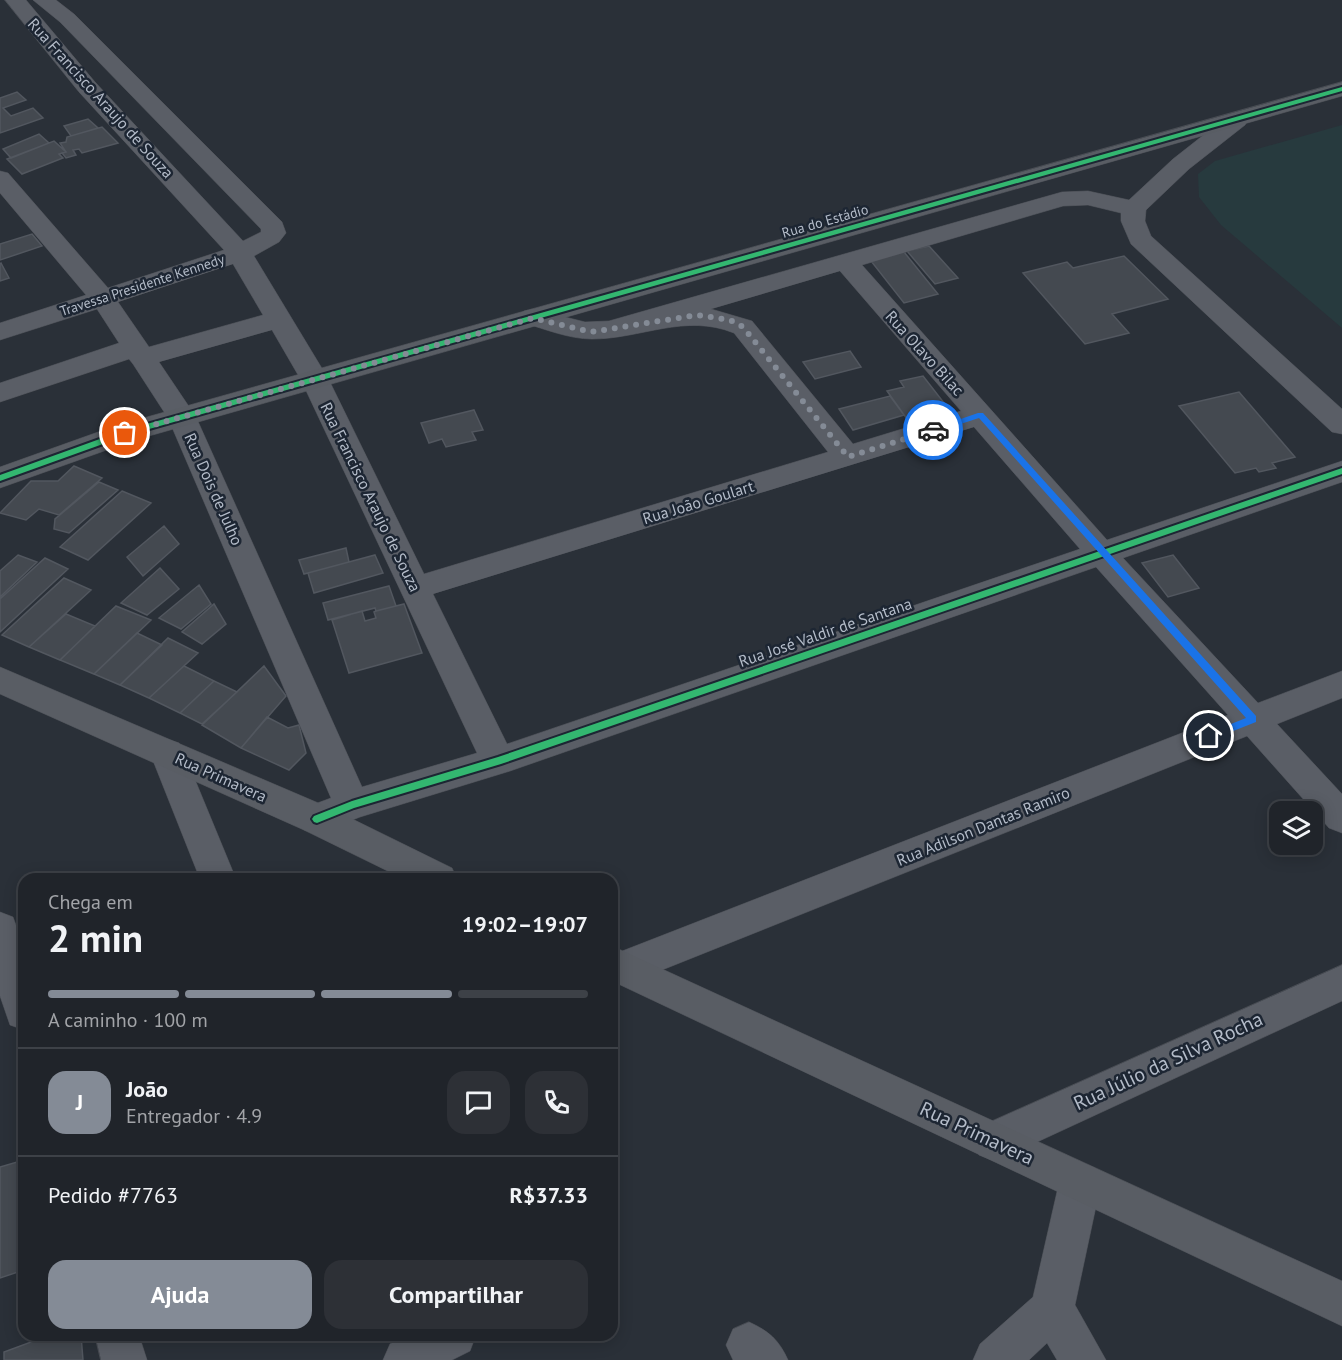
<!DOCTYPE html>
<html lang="pt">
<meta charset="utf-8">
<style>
body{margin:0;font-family:"PT Sans",sans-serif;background:#2d3036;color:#f1f3f6;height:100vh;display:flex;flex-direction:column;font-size:22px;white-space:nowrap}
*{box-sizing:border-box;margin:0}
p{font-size:20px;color:#a2a4a8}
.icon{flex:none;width:33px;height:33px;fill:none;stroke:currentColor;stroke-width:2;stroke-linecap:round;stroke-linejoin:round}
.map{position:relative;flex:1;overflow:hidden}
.panel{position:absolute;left:18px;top:873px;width:600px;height:468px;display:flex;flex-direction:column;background:#20242a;border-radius:18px;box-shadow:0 3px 15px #0003,0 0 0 2px #3d4147}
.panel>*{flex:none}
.tools{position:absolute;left:1269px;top:801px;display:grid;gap:12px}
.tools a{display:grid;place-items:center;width:54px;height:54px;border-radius:12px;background:#20242a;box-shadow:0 3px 15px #0003,0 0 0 2px #3d4147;font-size:30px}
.pin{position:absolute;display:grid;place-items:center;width:51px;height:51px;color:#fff;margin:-26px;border:3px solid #fff;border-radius:50%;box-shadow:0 2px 6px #0007}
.courier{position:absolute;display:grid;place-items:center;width:60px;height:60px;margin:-30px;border:4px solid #1a73e8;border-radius:50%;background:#fff;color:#222;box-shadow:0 2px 8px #0007}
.summary em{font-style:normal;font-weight:800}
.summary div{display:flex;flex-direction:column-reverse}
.summary{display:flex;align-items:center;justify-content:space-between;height:102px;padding:0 30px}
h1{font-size:39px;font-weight:800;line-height:45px}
.bar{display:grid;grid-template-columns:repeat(4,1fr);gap:9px 6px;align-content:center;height:72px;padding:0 30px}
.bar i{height:8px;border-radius:4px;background:#3d4147}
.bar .current{background:#848b96}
.bar p{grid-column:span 4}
.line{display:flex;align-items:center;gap:15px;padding:0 30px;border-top:2px solid #3d4147}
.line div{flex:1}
.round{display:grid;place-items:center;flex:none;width:63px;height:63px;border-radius:18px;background:#2d3036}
.primary-button{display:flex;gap:12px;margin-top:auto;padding:12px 30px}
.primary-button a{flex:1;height:69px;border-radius:18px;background:#848b96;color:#fff;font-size:24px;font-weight:800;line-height:69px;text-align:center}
.primary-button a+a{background:#2d3036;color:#f1f3f6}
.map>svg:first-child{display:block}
.green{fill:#273a3e}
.building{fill:#444950;stroke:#52575f;stroke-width:1.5}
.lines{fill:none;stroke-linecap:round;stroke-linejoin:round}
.street-casing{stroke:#484c53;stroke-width:1}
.secondary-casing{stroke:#484c53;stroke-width:1}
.street{fill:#5a5e66;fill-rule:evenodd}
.secondary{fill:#595d64;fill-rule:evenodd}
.cycleway-casing{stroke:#1d2633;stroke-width:4}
.cycleway{fill:#33b770;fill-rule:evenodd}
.route{fill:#1a73e8}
.done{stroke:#848b96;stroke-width:6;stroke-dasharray:0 10.8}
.labels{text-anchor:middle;stroke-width:5;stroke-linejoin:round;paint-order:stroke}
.far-street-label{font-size:14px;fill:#b4bcc9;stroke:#1d2633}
.street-label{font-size:16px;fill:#b4bcc9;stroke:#1d2633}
.near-street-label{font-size:20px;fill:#b4bcc9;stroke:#1d2633}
</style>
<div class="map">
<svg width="1342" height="1360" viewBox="0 0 1342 1360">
<rect width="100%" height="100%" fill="#2a3038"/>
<path class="green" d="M1342 125V328L1221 225 1199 197 1198 174 1215 161Z"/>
<path class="building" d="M17 92 26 100 3 108 11 116 33 108 43 118 0 133V98Z
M88 119 98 128 71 136 64 126Z
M102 127 118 143 82 153 79 149 73 150 76 155 66 158 62 153 66 152 60 143 66 142 67 137Z
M39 134 49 143 11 158 3 149Z
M54 141 66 152 59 154 63 158 22 174 7 159Z
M32 234 42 246 0 260V244Z
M929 246 958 278 935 284 907 251Z
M904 252 938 294 904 303 871 261Z
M1124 256 1168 299 1112 314 1129 333 1085 344 1023 273 1067 262 1073 268Z
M1 263 9 278 0 281V264Z
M850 351 861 367 815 379 803 362Z
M923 376 948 408 907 419 887 391 904 387 900 381Z
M1239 392 1295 457 1272 463 1276 468 1259 472 1256 468 1235 473 1179 406Z
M890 396 904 415 853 430 839 409Z
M474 410 483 430 472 432 476 440 446 447 442 439 429 443 421 423Z
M74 466 102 478 59 515 39 509 26 520 0 513 31 481H58Z
M99 482 118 490 69 533 54 529 55 519Z
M122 491 151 503 88 560 60 547Z
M164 526 179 544 143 576 127 557Z
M346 548 349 562 304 574 299 560Z
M18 555 37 562 0 597V571Z
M375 555 383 573 314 593 308 573Z
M1173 555 1199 588 1168 597 1142 563Z
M45 558 68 569 0 632V599Z
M160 568 179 589 147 615 121 603Z
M64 578 91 590 29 647 2 635Z
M199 585 211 604 181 629 159 618Z
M389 586 396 606 376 611 375 608 328 620 323 603Z
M214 604 226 624 202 644 182 632Z
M404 604 422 653 349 673 332 620 362 611 365 621 376 618 374 612 376 611Z
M116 606 151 620 94 674 60 660Z
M66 614 95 626 60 660 29 647Z
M137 633 162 645 120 685 94 674Z
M168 638 198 653 149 698 120 685Z
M184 666 214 681 180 713 149 698Z
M264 666 286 696 241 748 202 725Z
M214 681 237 692 202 724 180 713Z
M267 717 288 728 299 725 306 753 289 770 241 748Z
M24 1160V1270L0 1278V1167Z
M50 1335H81L83 1360H4V1352Z"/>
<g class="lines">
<defs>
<path id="street" d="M5 0H26L95 82 243 241 261 232V229L60 22 33 0H56L74 14 282 222 286 233 279 242 254 256 329 380 424 574 828 452 734 333C685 313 641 339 592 339 569 339 545 329 524 323L520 317 524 311 533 309 585 322 609 321 1062 192 1088 191 1129 200 1173 159 1229 115H1245L1248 120 1245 125 1189 169 1146 210 1145 221 1151 236 1342 409V434L1332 432 1131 244 1121 221V213L1088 205 1063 206 862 265 1107 540 1342 461V482L1123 558 1258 703 1342 671V698L1277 724 1342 794V833L1329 828 1247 736 637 980 623 985 612 981V955L1228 715 1096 567 510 771 360 817 317 834 304 830 299 819 304 808 331 798 168 418 133 364 129 359 0 402V383L119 343 97 309 0 340V323L86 295 0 193V171L8 173 108 288 224 250 79 92ZM233 264 263 315 149 347 118 302ZM840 271 961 411 853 444 752 321 711 309ZM272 330 301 380 477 753 362 787 196 417 159 362ZM974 427 1080 549 507 744 433 594Z
M167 739 179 743 184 753 236 879H200L150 753 155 743Z
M0 912 13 917 24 947V1030L10 1025 0 996Z
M1342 965V1001L1009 1155 994 1161 979 1155 973 1141 979 1127Z
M1080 1162 1095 1168 1101 1183 1075 1305 1106 1360H1057L1047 1343 1029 1360H973L980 1344 1033 1297 1059 1183 1065 1168Z
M749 1322C769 1331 779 1340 788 1360H733L726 1345 733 1329Z
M95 1335H139L147 1360H101Z
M407 1335H476L470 1351 452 1360H383L390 1344Z"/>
<path id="secondary" d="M1342 82V96L135 440 0 488V467L115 426Z
M0 667 330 808 452 868 457 879H404L304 830 0 694Z
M612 946 1342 1281V1326L612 981Z"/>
</defs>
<use href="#street" class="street-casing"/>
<use href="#secondary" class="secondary-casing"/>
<use href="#street" class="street"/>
<use href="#secondary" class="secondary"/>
<defs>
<path id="cycleway" d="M1342 87V91L128 435 0 481V475L122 431Z
M1342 468V474L501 764 354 808 317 823 314 822 312 819 314 816 352 801 498 757Z"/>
</defs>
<use href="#cycleway" class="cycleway-casing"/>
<use href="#cycleway" class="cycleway"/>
</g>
<path class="route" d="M978 413H983L1256 716V722L1213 739H1206V734L1246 718 979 418 933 433 929 430Z"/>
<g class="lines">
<path class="done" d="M125 433 533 318 591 332 697 315 730 320 743 327 848 457 933 430"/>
</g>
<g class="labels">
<g class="far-street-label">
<text transform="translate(825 221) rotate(-16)" y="5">Rua do Estádio</text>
<text transform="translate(142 285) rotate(-18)" y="5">Travessa Presidente Kennedy</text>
</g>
<g class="street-label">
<text transform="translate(101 98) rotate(48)" y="6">Rua Francisco Araujo de Souza</text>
<text transform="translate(925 353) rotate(48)" y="6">Rua Olavo Bilac</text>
<text transform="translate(214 489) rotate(66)" y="6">Rua Dois de Julho</text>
<text transform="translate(371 497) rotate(64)" y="6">Rua Francisco Araujo de Souza</text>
<text transform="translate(698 502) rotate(-17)" y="6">Rua João Goulart</text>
<text transform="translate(825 632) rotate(-19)" y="6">Rua José Valdir de Santana</text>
<text transform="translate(221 777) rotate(24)" y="6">Rua Primavera</text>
<text transform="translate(983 826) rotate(-22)" y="6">Rua Adilson Dantas Ramiro</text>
</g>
<g class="near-street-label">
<text transform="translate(1168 1061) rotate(-25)" y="7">Rua Júlio da Silva Rocha</text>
<text transform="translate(977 1133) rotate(25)" y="7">Rua Primavera</text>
</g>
</g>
</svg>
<div class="tools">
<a><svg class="icon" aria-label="layers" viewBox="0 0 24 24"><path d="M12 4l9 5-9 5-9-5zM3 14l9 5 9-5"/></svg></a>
</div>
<div class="pin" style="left:125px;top:433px;background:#ea580c"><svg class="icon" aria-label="bag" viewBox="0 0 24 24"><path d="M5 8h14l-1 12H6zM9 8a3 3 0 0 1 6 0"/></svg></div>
<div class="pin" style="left:1209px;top:736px;background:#1f2937"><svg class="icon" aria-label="home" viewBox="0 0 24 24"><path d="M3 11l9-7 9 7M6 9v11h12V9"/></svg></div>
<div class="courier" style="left:933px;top:430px"><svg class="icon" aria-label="car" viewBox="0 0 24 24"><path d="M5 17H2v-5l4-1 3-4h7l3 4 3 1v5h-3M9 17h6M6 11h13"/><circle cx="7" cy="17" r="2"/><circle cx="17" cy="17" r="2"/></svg></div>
<section class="panel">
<div class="summary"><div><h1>2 min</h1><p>Chega em</p></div><em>19:02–19:07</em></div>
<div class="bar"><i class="current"></i><i class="current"></i><i class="current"></i><i></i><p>A caminho · 100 m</p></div>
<div class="line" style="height:108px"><b class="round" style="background:#848b96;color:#fff">J</b><div><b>João</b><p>Entregador · 4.9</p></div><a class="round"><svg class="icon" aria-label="chat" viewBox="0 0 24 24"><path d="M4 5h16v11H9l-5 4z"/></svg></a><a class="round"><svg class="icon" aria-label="phone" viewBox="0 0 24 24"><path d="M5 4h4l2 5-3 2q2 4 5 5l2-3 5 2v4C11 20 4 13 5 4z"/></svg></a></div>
<div class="line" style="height:78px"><div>Pedido #7763</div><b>R$37.33</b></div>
<div class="primary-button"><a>Ajuda</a><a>Compartilhar</a></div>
</section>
</div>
